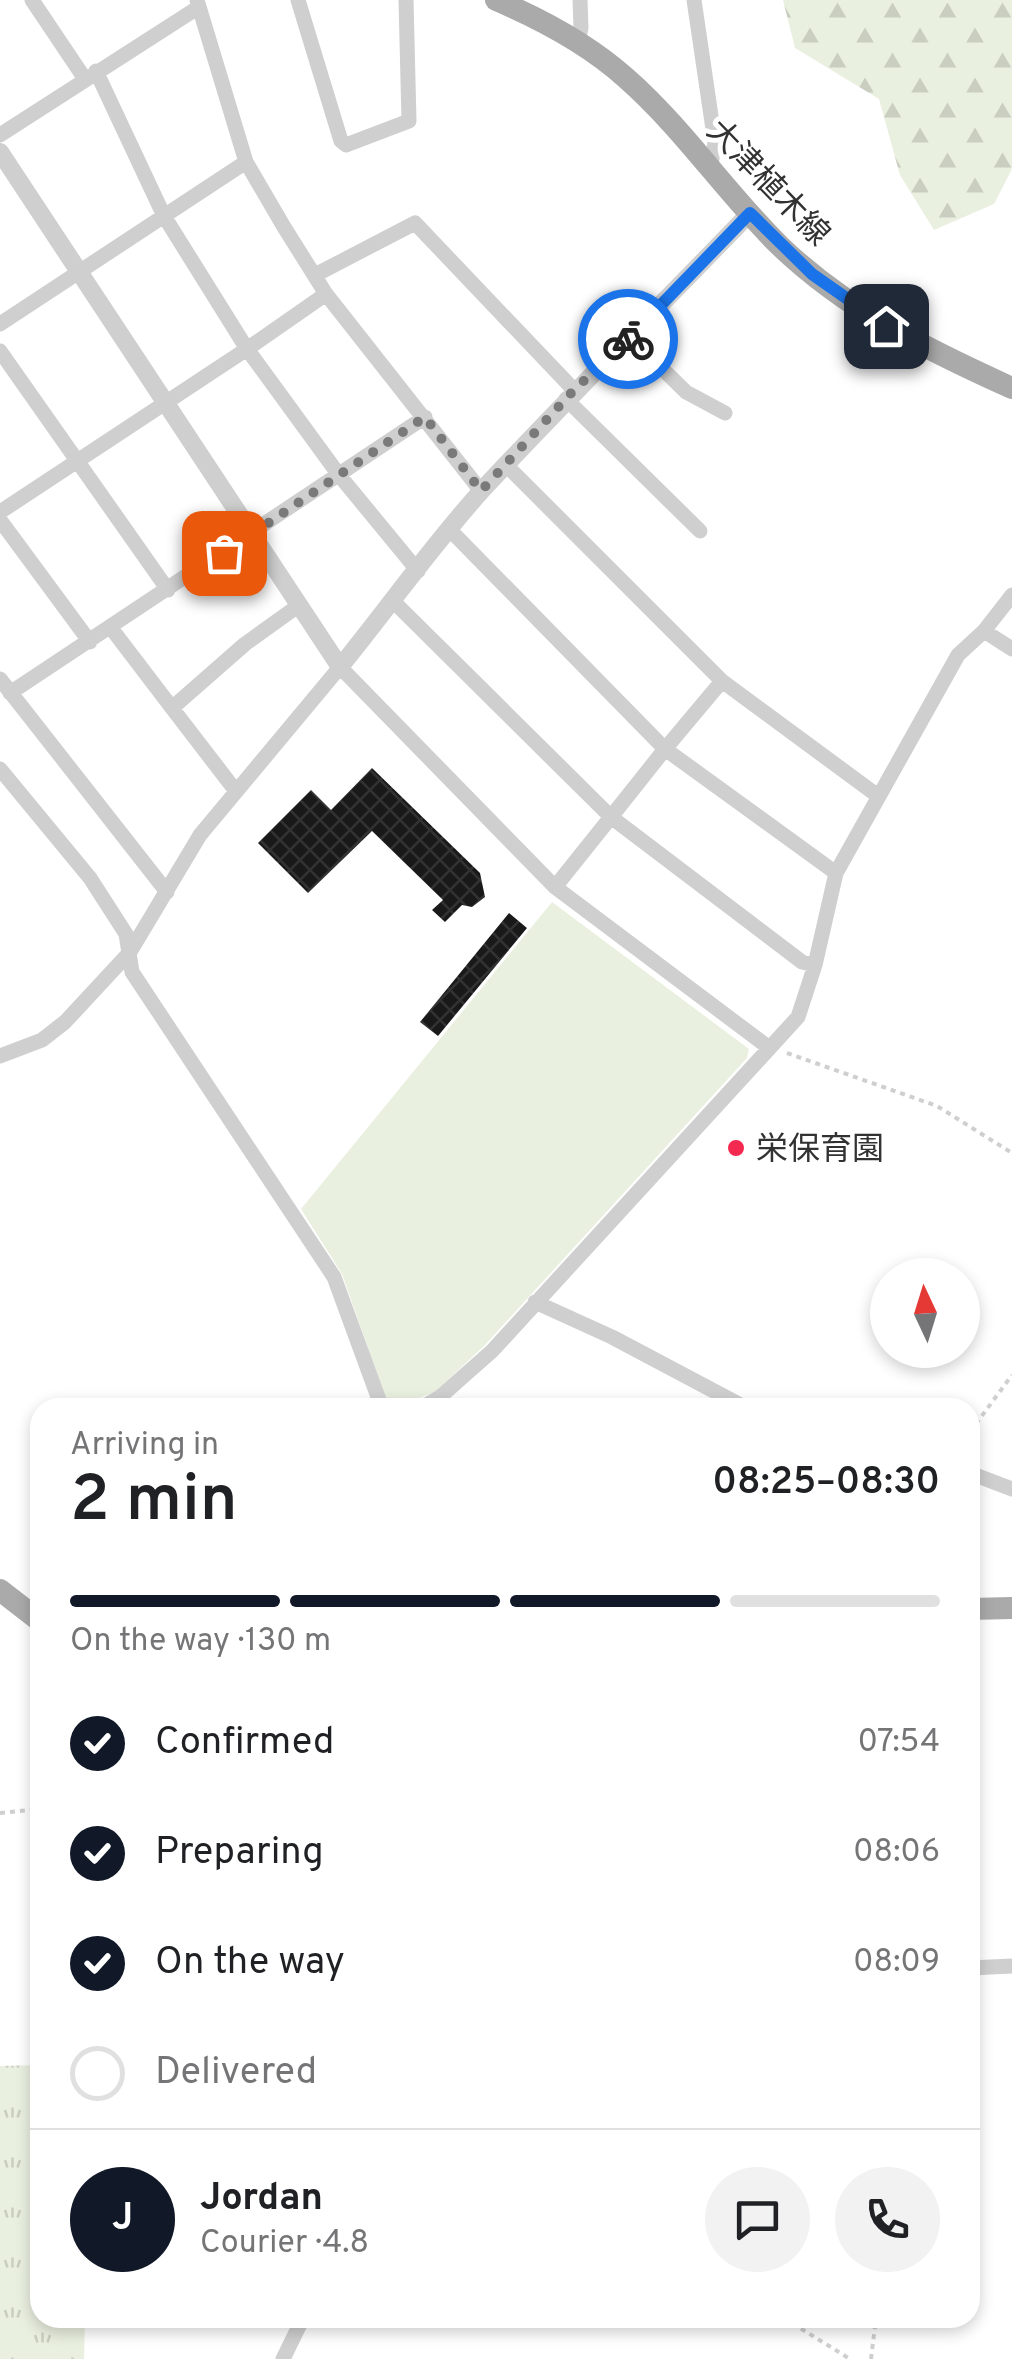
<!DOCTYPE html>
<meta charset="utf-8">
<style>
body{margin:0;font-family:Overpass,"Noto Sans JP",sans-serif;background:#f2f2f2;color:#202124;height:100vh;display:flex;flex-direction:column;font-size:38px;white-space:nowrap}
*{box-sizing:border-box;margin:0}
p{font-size:32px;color:#757577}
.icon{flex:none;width:55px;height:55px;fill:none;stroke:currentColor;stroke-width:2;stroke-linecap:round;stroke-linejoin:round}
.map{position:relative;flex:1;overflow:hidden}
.side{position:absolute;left:30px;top:1398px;width:950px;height:930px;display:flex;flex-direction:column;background:#fff;border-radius:30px;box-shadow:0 5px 15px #0003}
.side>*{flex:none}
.needle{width:65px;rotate:356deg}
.fabs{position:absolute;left:870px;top:1258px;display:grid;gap:20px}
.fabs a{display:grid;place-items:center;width:110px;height:110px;border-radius:50%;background:#fff;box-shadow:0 5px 15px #0003;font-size:50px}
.pin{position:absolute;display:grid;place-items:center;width:85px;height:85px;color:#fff;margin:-42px;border-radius:20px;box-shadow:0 5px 15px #0006}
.courier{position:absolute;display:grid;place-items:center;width:100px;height:100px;margin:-50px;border:8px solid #1a73e8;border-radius:50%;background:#fff;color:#222;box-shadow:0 2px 12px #0007}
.overview em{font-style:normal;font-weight:600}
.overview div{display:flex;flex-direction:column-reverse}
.overview{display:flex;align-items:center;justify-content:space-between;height:170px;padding:0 40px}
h1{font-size:65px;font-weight:600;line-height:75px}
.bar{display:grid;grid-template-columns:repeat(4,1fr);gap:15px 10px;align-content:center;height:120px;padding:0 40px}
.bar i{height:12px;border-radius:8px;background:#e0e0e0}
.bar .on{background:#111827}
.bar p{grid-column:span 4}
.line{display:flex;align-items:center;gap:25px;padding:0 40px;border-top:2px solid #e0e0e0}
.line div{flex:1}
.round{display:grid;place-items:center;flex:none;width:105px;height:105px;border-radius:52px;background:#f2f2f2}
ol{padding:0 40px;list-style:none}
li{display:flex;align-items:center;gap:30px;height:110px}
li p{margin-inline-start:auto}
li .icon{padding:10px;border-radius:50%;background:#111827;color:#fff;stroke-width:4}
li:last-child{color:#757577}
li i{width:55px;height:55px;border:5px solid #e0e0e0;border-radius:50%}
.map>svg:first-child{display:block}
.grass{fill:url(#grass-tufts)}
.forest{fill:url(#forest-firs)}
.pitch{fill:#eaf0e0}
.building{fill:url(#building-cross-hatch)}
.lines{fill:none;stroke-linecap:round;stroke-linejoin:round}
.path{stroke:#cfcfcf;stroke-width:4;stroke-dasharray:5 5;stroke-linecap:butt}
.minor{stroke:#cfcfcf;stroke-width:15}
.tertiary{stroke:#cfcfcf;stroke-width:18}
.primary{stroke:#aaa;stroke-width:22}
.done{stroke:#7a7a7a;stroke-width:10;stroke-dasharray:0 18}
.route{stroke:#1a73e8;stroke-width:12}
.poi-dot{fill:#f42950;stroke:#fff;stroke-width:4}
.labels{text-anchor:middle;stroke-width:10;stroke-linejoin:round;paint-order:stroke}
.street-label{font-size:32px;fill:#323232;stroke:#fff}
.poi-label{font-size:32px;fill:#323232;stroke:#fff;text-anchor:start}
</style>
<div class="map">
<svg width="1012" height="2359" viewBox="0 0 1012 2359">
<defs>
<pattern id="grass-tufts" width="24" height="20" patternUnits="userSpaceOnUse" patternTransform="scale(2.5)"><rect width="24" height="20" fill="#eaf0e0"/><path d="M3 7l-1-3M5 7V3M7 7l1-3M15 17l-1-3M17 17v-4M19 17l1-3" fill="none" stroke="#c9cec1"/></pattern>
<pattern id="forest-firs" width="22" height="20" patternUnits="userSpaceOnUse" patternTransform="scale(2.5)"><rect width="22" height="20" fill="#eaf0e0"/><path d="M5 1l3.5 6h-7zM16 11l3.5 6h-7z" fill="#c9cec1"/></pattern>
<pattern id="building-cross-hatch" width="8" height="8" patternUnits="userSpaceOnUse" patternTransform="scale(2.5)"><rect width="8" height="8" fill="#191919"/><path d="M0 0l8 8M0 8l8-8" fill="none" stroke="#323232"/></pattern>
</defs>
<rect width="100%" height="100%" fill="#fff"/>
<path class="grass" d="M40 2065V2318H85L84 2359H0V2066Z"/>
<path class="forest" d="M783 0H1012V169L994 204 934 230 900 175 879 99 795 48Z"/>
<path class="pitch" d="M552 902 749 1049 747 1058 484 1346 436 1391 401 1406 386 1399 342 1274 301 1209Z"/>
<path class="building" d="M372 768 480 873 485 897 472 907 462 905 445 922 432 910 443 900 372 831 308 893 258 843 311 790 331 810Z
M509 913 527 928 438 1036 420 1022Z"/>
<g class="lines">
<path class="path" d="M787 1053 937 1106 1012 1153
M970 1432 1012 1375
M0 1813 40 1809
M784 2318 850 2359
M871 2359 876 2318"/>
<path class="minor" d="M32 0 85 79
M197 0 246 162 284 227 326 294 481 491
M298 0 341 141 346 145 409 121 406 0
M694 0 715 143 710 169
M578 42 581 28 580 0
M96 71 164 216 246 162
M0 135 199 7
M315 275 415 223 574 390
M326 294 247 349 339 475 418 571
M0 324 164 216 247 349 0 512
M630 337 686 392 725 413
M0 351 168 590
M566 399 700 531
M506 465 722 681 878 796
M0 520 90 642
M394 602 611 817 665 749 450 530
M111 628 172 708
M984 631 1012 649
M0 679 167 892
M722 681 665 749 836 873
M10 693 425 417
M0 769 90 878 126 934 132 972 334 1277 382 1408
M235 790 172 708 245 644 298 606
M555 887 611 817 802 962 815 965
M0 1056 42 1040 65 1022 130 952 200 835 340 667 555 887 768 1047
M535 1302 612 1337 746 1408
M421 1408 440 1397 492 1351 798 1017 815 965 836 873 958 655 984 631 1012 595
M970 1473 1012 1489
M970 1968 1012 1966
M283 2359 303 2318"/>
<path class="tertiary" d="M0 152 340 667C388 608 433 544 484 488 571 395 661 305 750 213"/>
<path class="primary" d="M496 0C543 20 588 44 626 78 683 128 726 193 780 246 848 311 928 350 1012 388
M0 1590 40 1621
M970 1609 1012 1608"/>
</g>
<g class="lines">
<path class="done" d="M224 553 425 417 481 491 574 390 628 339"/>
<path class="route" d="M628 339 750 213 812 274 886 326"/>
</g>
<circle class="poi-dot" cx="736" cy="1148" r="10"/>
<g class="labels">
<g class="street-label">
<text transform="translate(769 182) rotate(46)" y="11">大津植木線</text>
</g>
<g class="poi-label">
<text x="756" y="1159">栄保育園</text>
</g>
</g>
</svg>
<div class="fabs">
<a><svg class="needle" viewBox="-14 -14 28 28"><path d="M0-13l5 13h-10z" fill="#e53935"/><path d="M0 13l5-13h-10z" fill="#757577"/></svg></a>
</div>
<div class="pin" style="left:224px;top:553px;background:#ea580c"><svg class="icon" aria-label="bag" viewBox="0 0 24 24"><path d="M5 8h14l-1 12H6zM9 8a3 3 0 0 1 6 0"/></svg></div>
<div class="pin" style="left:886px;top:326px;background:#1f2937"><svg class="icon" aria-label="home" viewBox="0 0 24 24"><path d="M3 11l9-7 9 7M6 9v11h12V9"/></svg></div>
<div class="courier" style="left:628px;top:339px"><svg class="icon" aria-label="bike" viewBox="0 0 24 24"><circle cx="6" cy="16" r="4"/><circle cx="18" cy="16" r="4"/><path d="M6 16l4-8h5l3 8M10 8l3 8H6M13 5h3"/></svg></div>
<section class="side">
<div class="overview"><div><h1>2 min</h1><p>Arriving in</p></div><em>08:25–08:30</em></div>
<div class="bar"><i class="on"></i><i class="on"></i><i class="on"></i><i></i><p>On the way · 130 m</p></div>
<ol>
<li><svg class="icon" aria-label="check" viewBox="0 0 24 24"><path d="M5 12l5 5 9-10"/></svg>Confirmed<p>07:54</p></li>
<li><svg class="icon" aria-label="check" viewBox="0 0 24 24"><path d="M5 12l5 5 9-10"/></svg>Preparing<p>08:06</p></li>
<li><svg class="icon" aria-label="check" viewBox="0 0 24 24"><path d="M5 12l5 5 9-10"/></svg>On the way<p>08:09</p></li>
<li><i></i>Delivered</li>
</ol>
<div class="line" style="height:180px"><b class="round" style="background:#111827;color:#fff">J</b><div><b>Jordan</b><p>Courier · 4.8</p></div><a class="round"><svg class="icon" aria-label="chat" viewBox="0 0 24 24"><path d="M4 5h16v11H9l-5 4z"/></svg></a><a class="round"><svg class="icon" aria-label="phone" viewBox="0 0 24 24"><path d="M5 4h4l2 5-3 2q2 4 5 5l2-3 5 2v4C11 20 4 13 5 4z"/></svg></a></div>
</section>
</div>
